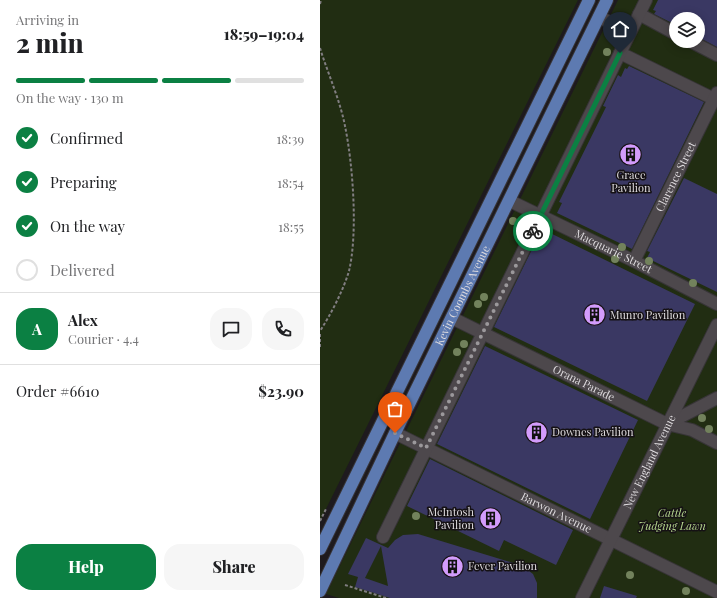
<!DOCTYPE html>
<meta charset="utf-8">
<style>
body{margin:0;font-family:"Playfair Display",serif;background:#f6f6f6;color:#202124;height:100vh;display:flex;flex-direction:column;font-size:15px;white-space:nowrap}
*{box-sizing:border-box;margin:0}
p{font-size:13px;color:#757577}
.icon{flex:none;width:22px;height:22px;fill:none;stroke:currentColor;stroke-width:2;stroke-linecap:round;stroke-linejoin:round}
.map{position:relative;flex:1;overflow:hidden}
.sheet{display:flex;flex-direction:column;background:#fff;width:320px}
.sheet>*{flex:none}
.controls{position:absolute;left:349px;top:12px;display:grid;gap:8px}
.controls a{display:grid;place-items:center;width:36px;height:36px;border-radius:50%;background:#fff;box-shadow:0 2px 10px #0003;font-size:20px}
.pin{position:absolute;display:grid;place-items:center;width:34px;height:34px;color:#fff;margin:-41px -17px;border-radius:50% 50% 50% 0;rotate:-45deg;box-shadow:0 0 4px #0007}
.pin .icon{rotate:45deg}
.courier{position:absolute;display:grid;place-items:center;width:40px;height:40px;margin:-20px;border:3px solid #0b8043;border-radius:50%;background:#fff;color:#222;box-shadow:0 1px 5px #0007}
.headline em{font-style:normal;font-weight:800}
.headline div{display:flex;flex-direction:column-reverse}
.headline{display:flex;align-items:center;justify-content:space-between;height:68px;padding:0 16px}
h1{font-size:26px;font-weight:800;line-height:30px}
.bar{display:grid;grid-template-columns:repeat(4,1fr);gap:6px 4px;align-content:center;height:48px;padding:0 16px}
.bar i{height:5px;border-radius:3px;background:#e0e0e0}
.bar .active{background:#0b8043}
.bar p{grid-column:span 4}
.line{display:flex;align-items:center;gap:10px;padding:0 16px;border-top:1px solid #e0e0e0}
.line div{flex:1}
.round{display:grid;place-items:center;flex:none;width:42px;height:42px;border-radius:16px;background:#f6f6f6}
ol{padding:0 16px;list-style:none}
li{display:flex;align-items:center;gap:12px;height:44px}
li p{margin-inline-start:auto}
li .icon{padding:4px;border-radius:50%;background:#0b8043;color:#fff;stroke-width:4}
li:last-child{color:#757577}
li i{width:22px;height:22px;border:2px solid #e0e0e0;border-radius:50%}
.primary-button{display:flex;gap:8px;margin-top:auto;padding:8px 16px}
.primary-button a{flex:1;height:46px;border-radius:16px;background:#0b8043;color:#fff;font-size:16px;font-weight:800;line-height:46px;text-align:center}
.primary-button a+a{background:#f6f6f6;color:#202124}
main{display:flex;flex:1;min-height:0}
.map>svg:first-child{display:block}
.green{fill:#212d12;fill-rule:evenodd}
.building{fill:#3a3863;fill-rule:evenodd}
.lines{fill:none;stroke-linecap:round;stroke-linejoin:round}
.minor-casing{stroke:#373437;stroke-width:14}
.major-casing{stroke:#373437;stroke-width:14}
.path{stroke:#817e81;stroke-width:2;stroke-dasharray:3 2;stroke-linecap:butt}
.minor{stroke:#4d484c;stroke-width:12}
.major{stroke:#5d7ab1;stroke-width:12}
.tree{fill:#72825c}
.done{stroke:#9b989b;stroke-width:4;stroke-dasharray:0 7.2}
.route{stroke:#0b8043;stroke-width:5}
.labels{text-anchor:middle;stroke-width:3;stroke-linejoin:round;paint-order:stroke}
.poi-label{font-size:11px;fill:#dfdcdf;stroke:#151114;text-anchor:start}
.street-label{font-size:11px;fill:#dfdcdf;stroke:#151114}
.park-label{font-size:11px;font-style:italic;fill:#b7d88f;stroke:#151114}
</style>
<main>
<section class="sheet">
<div class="headline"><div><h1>2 min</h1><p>Arriving in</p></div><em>18:59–19:04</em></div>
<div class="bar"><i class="active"></i><i class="active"></i><i class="active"></i><i></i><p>On the way · 130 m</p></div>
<ol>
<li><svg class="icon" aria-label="check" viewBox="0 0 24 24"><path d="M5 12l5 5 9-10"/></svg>Confirmed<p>18:39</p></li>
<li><svg class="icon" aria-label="check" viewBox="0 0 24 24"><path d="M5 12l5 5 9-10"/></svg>Preparing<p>18:54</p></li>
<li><svg class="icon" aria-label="check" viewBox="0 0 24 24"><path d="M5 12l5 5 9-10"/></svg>On the way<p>18:55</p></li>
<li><i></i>Delivered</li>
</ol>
<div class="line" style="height:72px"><b class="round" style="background:#0b8043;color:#fff">A</b><div><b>Alex</b><p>Courier · 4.4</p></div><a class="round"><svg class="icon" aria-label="chat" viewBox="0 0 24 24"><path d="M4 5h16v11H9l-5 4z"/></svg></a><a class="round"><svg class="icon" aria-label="phone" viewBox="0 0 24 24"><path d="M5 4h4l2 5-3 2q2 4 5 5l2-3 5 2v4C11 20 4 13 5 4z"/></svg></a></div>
<div class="line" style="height:52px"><div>Order #6610</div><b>$23.90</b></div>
<div class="primary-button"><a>Help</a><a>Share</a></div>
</section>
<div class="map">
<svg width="397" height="598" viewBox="0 0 397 598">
<rect width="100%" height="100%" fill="#1e1a1e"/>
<path class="green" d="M0 0H258L0 521Z
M298 0H397V598H19L6 594ZM356 19H378V41H356Z"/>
<path class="building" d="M338 0H397V47L378 37V19H356V25L334 14 336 11 333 10Z
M309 66 384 102 312 249 237 213 242 203 239 202 286 107 283 106 298 75 301 77 305 68 307 69Z
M364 178 397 194V292L327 258 330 252 327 251Z
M222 229 375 304 327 401 174 327Z
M165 346 318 420 270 519 117 444Z
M110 459 253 530 236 565 184 540 179 551 87 506Z
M98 534 197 564 205 568 213 574 217 583V598H70L35 587 38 577 28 574 46 538 68 548 75 540 83 535ZM61 546 68 586 45 578Z
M284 586 317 596 316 598H280Z"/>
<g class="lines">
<defs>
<g id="minor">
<path d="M319 14 356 34"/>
<path d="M279 17 310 32"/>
<path d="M370 41 397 55"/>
<path d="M300 53 394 99"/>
<path id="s1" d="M190 201 314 261 397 304"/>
<path id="s2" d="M314 261 397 93"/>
<path id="s3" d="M132 318 347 424 372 430 397 443"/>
<path d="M347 424 397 398"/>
<path id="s4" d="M75 433 397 592"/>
<path d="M63 537 326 0"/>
<path id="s5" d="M262 598 397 325"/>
</g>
<g id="major">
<path d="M0 549 269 0"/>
<path id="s6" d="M0 591 75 433 287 0"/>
</g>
</defs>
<use href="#minor" class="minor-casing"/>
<use href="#major" class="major-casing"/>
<path class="path" d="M0 4 1 0
M0 48C8 74 20 100 25 126 33 165 38 233 29 271 23 291 11 314 0 331
M0 334V348
M0 521 6 509
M25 585 66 598"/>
<use href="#minor" class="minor"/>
<use href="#major" class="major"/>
</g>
<g class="tree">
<circle cx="287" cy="52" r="4"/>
<circle cx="193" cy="221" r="4"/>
<circle cx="302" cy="247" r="4"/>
<circle cx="295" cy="259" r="4"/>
<circle cx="329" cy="261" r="4"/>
<circle cx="373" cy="283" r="4"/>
<circle cx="164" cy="297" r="4"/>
<circle cx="158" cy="304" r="4"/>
<circle cx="144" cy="344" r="4"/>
<circle cx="137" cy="352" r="4"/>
<circle cx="382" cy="418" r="4"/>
<circle cx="389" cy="429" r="4"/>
<circle cx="96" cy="516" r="4"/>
<circle cx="310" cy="575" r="4"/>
<circle cx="366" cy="591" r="4"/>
</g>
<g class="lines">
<path class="done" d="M75 433 106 448 213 231"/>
<path class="route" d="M213 231 300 53"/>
</g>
<defs>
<symbol id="building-disc" viewBox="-11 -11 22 22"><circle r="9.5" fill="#d39cfc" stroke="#151114"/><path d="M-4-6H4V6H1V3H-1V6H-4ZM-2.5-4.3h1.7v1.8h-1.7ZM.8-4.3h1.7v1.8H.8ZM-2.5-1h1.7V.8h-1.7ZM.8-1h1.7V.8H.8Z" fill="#111"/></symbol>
</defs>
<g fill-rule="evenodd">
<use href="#building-disc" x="298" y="142" width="25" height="25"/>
<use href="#building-disc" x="262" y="302" width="25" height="25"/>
<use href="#building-disc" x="204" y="420" width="25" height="25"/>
<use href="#building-disc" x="158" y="506" width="25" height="25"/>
<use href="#building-disc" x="120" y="554" width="25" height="25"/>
</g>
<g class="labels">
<g class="poi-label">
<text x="311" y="179" text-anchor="middle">Grace<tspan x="311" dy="13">Pavilion</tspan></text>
<text x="290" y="319">Munro Pavilion</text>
<text x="232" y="436">Downes Pavilion</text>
<text x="154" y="516" text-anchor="end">McIntosh<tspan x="154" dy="13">Pavilion</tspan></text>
<text x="148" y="570">Fever Pavilion</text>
</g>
<g class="street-label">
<text dy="4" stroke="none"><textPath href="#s2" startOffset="94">Clarence Street</textPath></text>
<text dy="4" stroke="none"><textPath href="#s1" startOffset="115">Macquarie Street</textPath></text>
<text dy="4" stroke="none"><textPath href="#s6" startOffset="328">Kevin Coombs Avenue</textPath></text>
<text dy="4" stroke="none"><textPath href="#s3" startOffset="147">Orana Parade</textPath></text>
<text dy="4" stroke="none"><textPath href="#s5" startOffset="152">New England Avenue</textPath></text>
<text dy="4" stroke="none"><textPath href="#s4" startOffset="180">Barwon Avenue</textPath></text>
</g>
<g class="park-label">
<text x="352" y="517">Cattle<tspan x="352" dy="13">Judging Lawn</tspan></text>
</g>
</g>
</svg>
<div class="controls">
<a><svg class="icon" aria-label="layers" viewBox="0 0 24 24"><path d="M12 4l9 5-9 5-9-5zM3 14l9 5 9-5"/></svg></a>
</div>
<div class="pin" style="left:75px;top:433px;background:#ea580c"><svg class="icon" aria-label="bag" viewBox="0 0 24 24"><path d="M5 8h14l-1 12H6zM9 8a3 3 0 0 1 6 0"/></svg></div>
<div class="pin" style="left:300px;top:53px;background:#1f2937"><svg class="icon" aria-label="home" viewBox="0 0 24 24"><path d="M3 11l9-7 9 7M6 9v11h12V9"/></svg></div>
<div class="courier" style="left:213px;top:231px"><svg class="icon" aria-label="bike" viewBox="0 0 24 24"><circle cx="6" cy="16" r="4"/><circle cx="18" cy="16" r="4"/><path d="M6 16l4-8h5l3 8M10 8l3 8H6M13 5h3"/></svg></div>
</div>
</main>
